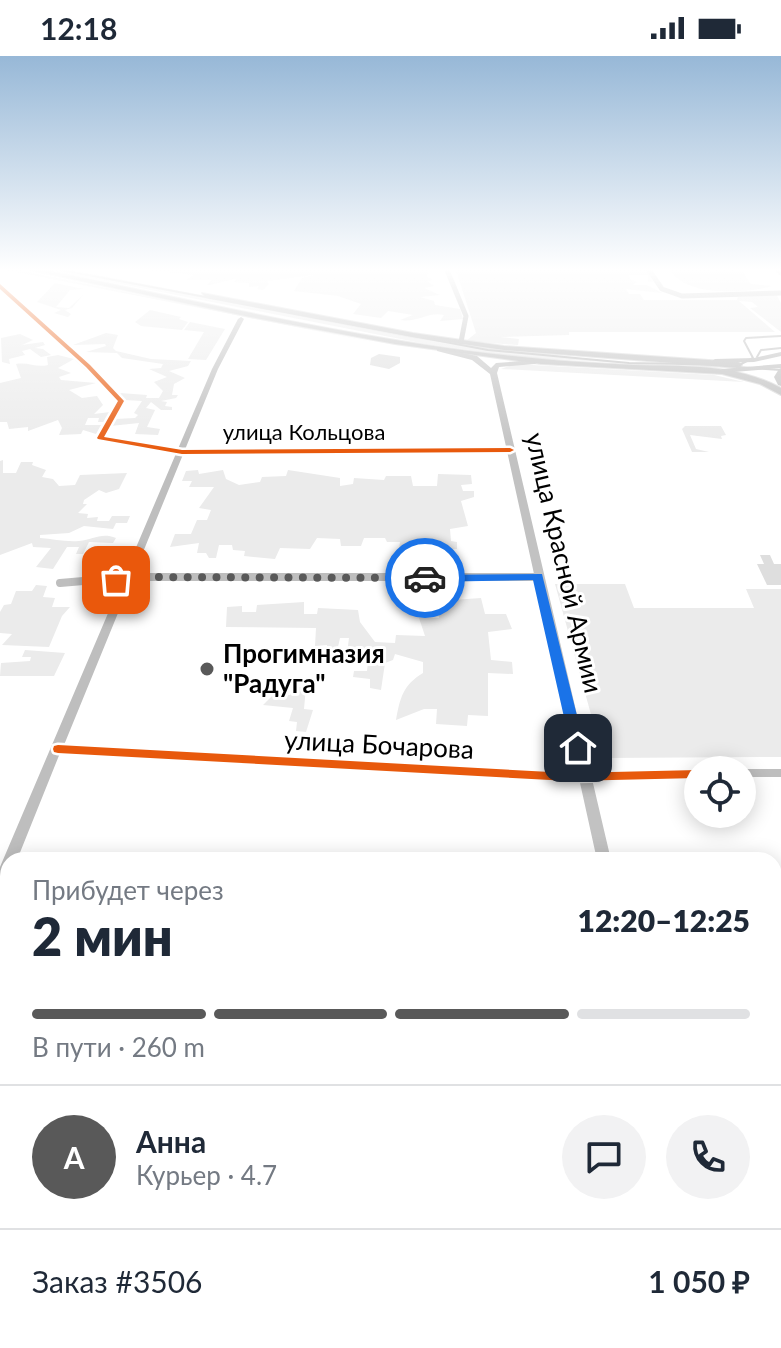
<!DOCTYPE html>
<html lang="ru">
<meta charset="utf-8">
<style>
body{margin:0;font-family:Lato,sans-serif;background:#f2f2f3;color:#1f2937;height:100vh;display:flex;flex-direction:column;font-size:30px;white-space:nowrap}
*{box-sizing:border-box;margin:0}
p{font-size:26px;color:#747a83}
.icon{flex:none;width:44px;height:44px;fill:none;stroke:currentColor;stroke-width:2;stroke-linecap:round;stroke-linejoin:round}
.map{position:relative;flex:1;overflow:hidden}
.panel{position:absolute;left:0px;top:796px;width:782px;height:496px;display:flex;flex-direction:column;background:#fff;border-radius:24px 24px 0 0;box-shadow:0 4px 20px #0003}
.panel>*{flex:none}
.controls{position:absolute;left:684px;top:700px;display:grid;gap:16px}
.controls a{display:grid;place-items:center;width:72px;height:72px;border-radius:50%;background:#fff;box-shadow:0 4px 20px #0003;font-size:40px}
.pin{position:absolute;display:grid;place-items:center;width:68px;height:68px;color:#fff;margin:-34px;border-radius:16px;box-shadow:0 4px 12px #0006}
.courier{position:absolute;display:grid;place-items:center;width:80px;height:80px;margin:-40px;border:6px solid #1a73e8;border-radius:50%;background:#fff;color:#222;box-shadow:0 2px 10px #0007}
.summary em{font-style:normal;font-weight:800}
.summary div{display:flex;flex-direction:column-reverse}
.summary{display:flex;align-items:center;justify-content:space-between;height:136px;padding:0 32px}
h1{font-size:52px;font-weight:800;line-height:60px}
.bar{display:grid;grid-template-columns:repeat(4,1fr);gap:12px 8px;align-content:center;height:96px;padding:0 32px}
.bar i{height:10px;border-radius:6px;background:#e0e1e3}
.bar .current{background:#595959}
.bar p{grid-column:span 4}
.line{display:flex;align-items:center;gap:20px;padding:0 32px;border-top:2px solid #e0e1e3}
.line div{flex:1}
.round{display:grid;place-items:center;flex:none;width:84px;height:84px;border-radius:42px;background:#f2f2f3}
.status{display:flex;justify-content:space-between;align-items:center;height:56px;padding:0 40px;background:#fff;direction:ltr}
.status svg{height:22px;fill:currentColor}
.map>svg:first-child{display:block}
.green{fill:#ebebeb}
.building{fill:#dedede}
.lines{fill:none;stroke-linecap:round;stroke-linejoin:round}
.primary-casing{stroke:#dbdbdb;stroke-width:2}
.minor-far3{stroke:#bebebe;stroke-width:5}
.minor-far2{stroke:#bebebe;stroke-width:6}
.minor-far1{stroke:#bebebe;stroke-width:8}
.minor{stroke:#bebebe;stroke-width:14}
.tertiary{fill:#bebebe;fill-rule:evenodd}
.secondary{fill:#c2c2c2;fill-rule:evenodd}
.primary{fill:#bebebe;fill-rule:evenodd}
.tram{stroke:#bebebe;stroke-width:2}
.cycleway-casing{stroke:#fff;stroke-width:5}
.cycleway{fill:#e8590c;fill-rule:evenodd}
.route{fill:#1a73e8}
.done{stroke:#595959;stroke-width:8;stroke-dasharray:0 14.4}
.poi-dot{fill:#595959;stroke:#fff;stroke-width:3}
.labels{text-anchor:middle;stroke-width:6;stroke-linejoin:round;paint-order:stroke}
.far-street-label{font-size:22px;fill:#000;stroke:#fff}
.street-label{font-size:26px;fill:#000;stroke:#fff}
.poi-label{font-size:26px;font-weight:bold;fill:#000;stroke:#fff;text-anchor:start}
</style>
<div class="status"><b>12:18</b><svg viewBox="0 0 49 12"><path d="M0 12V9h3v3zM5 12V6h3v6zM10 12V3h3v9zM15 12V0h3v12zM26 1h20v11H26zM47 4h2v5h-2z"/></svg></div>
<div class="map">
<svg width="781" height="1292" viewBox="0 0 781 1292">
<rect width="100%" height="100%" fill="#fff"/>
<path class="green" d="M6 214H18L378 287Z
M49 214H71L430 283 621 307 520 301 426 288Z
M147 214H429L427 221 433 224 427 225 434 230 424 232 440 239 420 241 434 245 435 249 460 253 463 263 440 265 444 259C428 255 418 267 400 264L413 259 388 255 381 262 353 258 361 248 338 240 294 235 302 222 314 219 267 225 269 228 263 234 257 233 259 230 249 231V227L234 226 238 222 210 229H207L212 224H187L193 219Z
M456 214H647L653 226H648V219H629L630 223 637 226 633 229H647L662 237 626 233 629 238H640L644 244H737L738 241 776 238 781 247V276L750 252 758 251 752 246 739 245 775 276H569V279L500 281 519 283 518 289 466 285 476 277Z
M670 214 742 215 751 228 772 230C752 236 687 243 670 214Z
M55 227 83 233 70 234 56 251 69 252 84 238 72 252 65 254 71 258 68 261 54 257 61 254 37 246Z
M150 254 181 261 179 263 188 266 182 274 141 270 135 266Z
M190 266 225 273 206 304 188 303 204 276 184 274Z
M106 277 118 279 113 292 116 295 151 303 191 305 188 310 169 315 185 322 174 328 172 339H178L176 342 161 345 167 346 165 350 172 351V354H161L151 346 146 352 155 354 147 371 160 373 158 379 135 378 139 367 110 370 115 363 135 362 138 359 134 357 142 345 125 344 120 337 147 339 146 342H159L163 335 154 326 167 321 149 313 161 312 163 308 122 302 117 297 86 296 106 290 105 288 73 289Z
M20 278 33 284 22 289 43 286 45 289 35 292 43 293 51 299 41 301 30 293 22 295 25 299 9 303 10 308 2 306 1 282Z
M58 299 74 303 58 312 71 317 59 321 61 324 96 327 69 334 82 342 97 340 103 349 94 358 110 356 105 366H98L99 362H88L85 369H101L96 378 83 374 81 378 59 379 62 372 58 364 28 375V371L9 373 7 366H0V327L21 322 16 308C29 306 36 312 48 309L47 301Z
M514 308 714 319 744 326 501 313Z
M685 370H721L726 379 721 380 722 383 690 379 696 393 709 396H692L682 373Z
M3 404V417H16L21 406H33L32 409 46 414 42 421 53 423 59 430 75 429 80 419 127 417 119 433 106 437 99 434 84 444 83 448H87L78 457 88 458 87 462 98 461 97 465H109L112 460H130L127 467H116L113 473 84 470 69 477 40 479V482C53 483 65 486 79 485 93 484 101 476 116 482L113 487 89 486 83 498H76L79 491H67L53 513 36 511 51 492 33 491 32 487 0 499V405Z
M198 414 199 418 223 414 226 423 239 429 260 426 262 421 286 420 288 414 340 422V430L353 428 354 422 384 424 386 420H411L413 430H437L438 418 471 419 472 428 461 429 463 435H474V441L461 445 468 470 450 473 451 485 457 486V493H438L433 505 425 504 423 489H412L411 499H398L400 486H387L385 482H364L361 490H341L340 483 317 482 310 493 280 492 275 503 244 500 245 495 233 494 232 489H219L216 502H209L206 497H197L199 487 170 491 175 478H191L197 464H207L211 454 199 452 214 431H189L192 425H182L186 415Z
M555 528H625L634 552H754L746 533H781V701L603 702Z
M36 529 47 530 43 541 55 542 52 551H70L62 560 49 591 2 589 12 578 0 577V556L4 549 11 548 16 535H32Z
M481 542 485 558H506L512 573 488 576 491 604 512 606 513 618 488 617V660L468 659 467 670 436 668 437 653H424L396 664C400 642 403 629 423 617V606L395 598 393 604 385 607 381 634 370 632V623L353 621 354 615H367L368 606 346 605 349 582H340L336 600 326 599 327 589 315 590 316 572 226 571 227 551 242 550V556H256L257 549 304 546V558H317L318 552 358 554 360 566 375 586 395 587 396 579 425 580 419 562H439L438 545Z
M25 594 65 597 54 620H0L1 607 30 605 31 601H22Z
M295 631H306L304 653 313 654 306 676 296 675 297 666 289 665 293 652 263 649 273 639H290Z"/>
<path class="building" d="M379 298 400 301V307L389 313 370 309 371 302Z
M760 499H770L774 508H781V529H767L757 508H764Z"/>
<g class="lines">
<defs>
<path id="primary" d="M30 214H45C186 243 327 276 469 295 518 301 566 306 615 308 672 312 729 304 781 332V339L760 328 722 318 541 308 395 288 250 261Z
M202 237 413 277 504 290 738 306 742 309 738 312 504 294 413 281 205 241Z"/>
</defs>
<use href="#primary" class="primary-casing"/>
<path class="minor-far3" d="M447 214 466 260 461 286
M649 214 662 233 682 240 781 237
M778 214 781 217
M0 230 113 336"/>
<path class="minor-far2" d="M111 334 121 345 100 382 182 396 510 394"/>
<path class="minor-far1" d="M60 527 130 521H538"/>
<path class="minor" d="M774 987H781
M0 1000H8"/>
<path class="tertiary" d="M241 261 244 263 218 313 64 689 569 716 698 714H700H698V722L569 726 60 697 17 804H8V822L5 829 0 831V811L212 313 238 263Z
M781 296V300L754 306 715 307 712 305 715 303 754 302Z
M781 308V312L722 317 719 315 722 313Z
M781 312V330L778 329 774 321 779 313Z
M742 713H781V721H742V714H738Z"/>
<path class="secondary" d="M439 292 477 300 491 312 496 307 535 304 539 306 535 308 499 311 497 317 611 804H597L490 318 472 304 437 295V293Z
M707 1284H729L731 1292H709Z"/>
<use href="#primary" class="primary"/>
<path class="tram" d="M61 214 488 294 629 307 739 309 753 302 744 285 746 282 781 280
M757 301 761 294 781 292
M737 311 781 314"/>
<defs>
<path id="cycleway" d="M0 228 90 309 124 345 104 381 182 394 510 392 514 394 510 396 182 398 98 383 97 382 118 345 86 311 0 233Z
M58 689 569 717 698 714V722L569 725 58 697 54 696 53 693 54 690Z"/>
</defs>
<use href="#cycleway" class="cycleway-casing"/>
<use href="#cycleway" class="cycleway"/>
</g>
<linearGradient id="sky" x2="0" y2="1"><stop stop-color="#97b8d7"/><stop offset="0.54" stop-color="#fff"/><stop offset="1" stop-color="#fff" stop-opacity="0"/></linearGradient>
<rect width="781" height="395" fill="url(#sky)"/>
<path class="route" d="M542 518 585 692 578 697 571 692 533 524 425 526 420 522 425 519Z"/>
<g class="lines">
<path class="done" d="M116 524 130 521 425 522"/>
</g>
<circle class="poi-dot" cx="207" cy="613" r="8"/>
<g class="labels">
<g class="far-street-label">
<text x="304" y="384">улица Кольцова</text>
</g>
<g class="street-label">
<text transform="translate(564 507) rotate(77)" y="9">улица Красной Армии</text>
<text transform="translate(379 689) rotate(3)" y="9">улица Бочарова</text>
</g>
<g class="poi-label">
<text x="223" y="607">Прогимназия<tspan x="223" dy="30">"Радуга"</tspan></text>
</g>
</g>
</svg>
<div class="controls">
<a><svg class="icon" aria-label="locate" viewBox="0 0 24 24"><circle cx="12" cy="12" r="6"/><path d="M12 2v4M12 18v4M2 12h4M18 12h4"/></svg></a>
</div>
<div class="pin" style="left:116px;top:524px;background:#ea580c"><svg class="icon" aria-label="bag" viewBox="0 0 24 24"><path d="M5 8h14l-1 12H6zM9 8a3 3 0 0 1 6 0"/></svg></div>
<div class="pin" style="left:578px;top:692px;background:#1f2937"><svg class="icon" aria-label="home" viewBox="0 0 24 24"><path d="M3 11l9-7 9 7M6 9v11h12V9"/></svg></div>
<div class="courier" style="left:425px;top:522px"><svg class="icon" aria-label="car" viewBox="0 0 24 24"><path d="M5 17H2v-5l4-1 3-4h7l3 4 3 1v5h-3M9 17h6M6 11h13"/><circle cx="7" cy="17" r="2"/><circle cx="17" cy="17" r="2"/></svg></div>
<section class="panel">
<div class="summary"><div><h1>2 мин</h1><p>Прибудет через</p></div><em>12:20–12:25</em></div>
<div class="bar"><i class="current"></i><i class="current"></i><i class="current"></i><i></i><p>В пути · 260 m</p></div>
<div class="line" style="height:144px"><b class="round" style="background:#595959;color:#fff">А</b><div><b>Анна</b><p>Курьер · 4.7</p></div><a class="round"><svg class="icon" aria-label="chat" viewBox="0 0 24 24"><path d="M4 5h16v11H9l-5 4z"/></svg></a><a class="round"><svg class="icon" aria-label="phone" viewBox="0 0 24 24"><path d="M5 4h4l2 5-3 2q2 4 5 5l2-3 5 2v4C11 20 4 13 5 4z"/></svg></a></div>
<div class="line" style="height:104px"><div>Заказ #3506</div><b>1 050 ₽</b></div>
</section>
</div>
